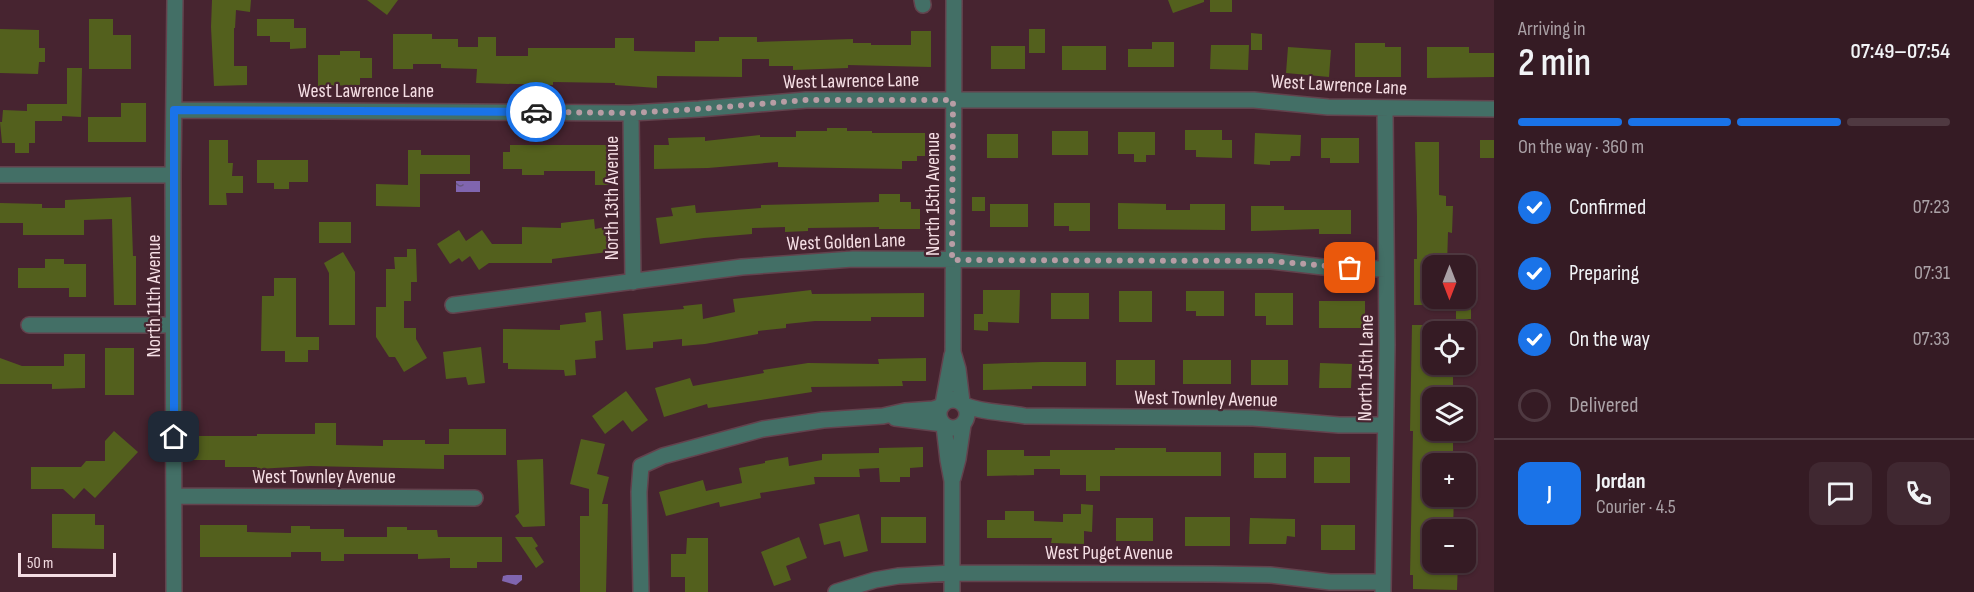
<!DOCTYPE html>
<meta charset="utf-8">
<style>
body{margin:0;font-family:"Sofia Sans Condensed",sans-serif;background:#402831;color:#f1f3f6;height:100vh;display:flex;flex-direction:column;font-size:22px;white-space:nowrap}
*{box-sizing:border-box;margin:0}
p{font-size:20px;color:#aaa1a6}
.icon{flex:none;width:33px;height:33px;fill:none;stroke:currentColor;stroke-width:2;stroke-linecap:round;stroke-linejoin:round}
.map{position:relative;flex:1;overflow:hidden}
.details{display:flex;flex-direction:column;background:#351b24;width:480px}
.details>*{flex:none}
.needle{width:39px;rotate:180deg}
.tools{position:absolute;left:1422px;top:255px;display:grid;gap:12px}
.tools a{display:grid;place-items:center;width:54px;height:54px;border-radius:12px;background:#351b24;box-shadow:0 2px 4px #0004,0 0 0 2px #4f3941;font-size:30px}
.scale{position:absolute;left:18px;bottom:15px;width:98px;box-sizing:border-box;padding-left:6px;border:3px solid #f5dee4;border-top:0;font-size:16px;line-height:21px;white-space:nowrap;color:#f5dee4;-webkit-text-stroke:4px #472430;paint-order:stroke}
.pin{position:absolute;display:grid;place-items:center;width:51px;height:51px;color:#fff;margin:-26px;border-radius:12px;box-shadow:0 3px 9px #0006}
.courier{position:absolute;display:grid;place-items:center;width:60px;height:60px;margin:-30px;border:4px solid #1a73e8;border-radius:50%;background:#fff;color:#222;box-shadow:0 2px 8px #0007}
.head em{font-style:normal;font-weight:600}
.head div{display:flex;flex-direction:column-reverse}
.head{display:flex;align-items:center;justify-content:space-between;height:102px;padding:0 24px}
h1{font-size:39px;font-weight:600;line-height:45px}
.bar{display:grid;grid-template-columns:repeat(4,1fr);gap:9px 6px;align-content:center;height:72px;padding:0 24px}
.bar i{height:8px;border-radius:4px;background:#4f3941}
.bar .on{background:#1a73e8}
.bar p{grid-column:span 4}
.line{display:flex;align-items:center;gap:15px;padding:0 24px;border-top:2px solid #4f3941}
.line div{flex:1}
.round{display:grid;place-items:center;flex:none;width:63px;height:63px;border-radius:12px;background:#402831}
ol{padding:0 24px;list-style:none}
li{display:flex;align-items:center;gap:18px;height:66px}
li p{margin-inline-start:auto}
li .icon{padding:6px;border-radius:50%;background:#1a73e8;color:#fff;stroke-width:4}
li:last-child{color:#aaa1a6}
li i{width:33px;height:33px;border:3px solid #4f3941;border-radius:50%}
main{display:flex;flex:1;min-height:0}
.map>svg:first-child{display:block}
.water{fill:url(#water-ripples)}
.building{fill:#53601d}
.lines{fill:none;stroke-linecap:round;stroke-linejoin:round}
.minor-casing{stroke:#63424d;stroke-width:18}
.minor{stroke:#436f66;stroke-width:15}
.done{stroke:#b89da5;stroke-width:6;stroke-dasharray:0 10.8}
.route{stroke:#1a73e8;stroke-width:8}
.labels{text-anchor:middle;stroke-width:4.5;stroke-linejoin:round;paint-order:stroke}
.street-label{font-size:20px;fill:#f5dee4;stroke:#472430}
</style>
<main>
<div class="map">
<svg width="1494" height="592" viewBox="0 0 1494 592">
<defs>
<pattern id="water-ripples" width="26" height="14" patternUnits="userSpaceOnUse" patternTransform="scale(1.5)"><rect width="26" height="14" fill="#8065af"/><path d="M2 4q2-2 4 0t4 0M15 11q2-2 4 0t4 0" fill="none" stroke="#68567f"/></pattern>
</defs>
<rect width="100%" height="100%" fill="#472430"/>
<path class="water" d="M456 181H480V192H456Z
M507 575H522V580L516 585 502 581 503 576Z"/>
<path class="building" d="M212 0H251L250 12 236 10 235 28H234V66H247V85L214 86 211 27Z
M367 0H398L387 15Z
M1168 0H1204V2L1173 13Z
M1210 0H1232V12H1210Z
M89 19H113V35H131V69H89Z
M257 19H294V28H306V48L290 49V42H270V36H257Z
M0 29 39 30V48H45V62H39L38 74 0 73Z
M1029 29H1045V53H1029Z
M911 31H931V67L848 65V68L793 70V66H769V59H742V77L657 76V88L615 85V83L553 82V85L476 83 477 69 441 68V64H413V69H393V34H432V39H458V47H478V37H496V56H528V48H615V38H634V51L695 52V41H719V37H757V42L853 39V43H871V45H911Z
M1251 33 1262 34V50H1251Z
M1152 42H1174V67H1128V49H1152Z
M1355 43H1385V47H1401V77H1355Z
M1211 45H1249L1248 70 1210 69Z
M991 46H1025V69H991Z
M1062 46H1106V70H1062Z
M1288 47 1331 50 1329 77 1286 73Z
M1427 47H1469V53H1494V77L1427 78Z
M340 51H360V58H372V78H360V85L318 86V55H340Z
M67 68H82L81 117 62 116V121H35V143H29V153H15V143H2L0 122H2L3 110 27 111V104H67Z
M121 103H146V142H88V117H121Z
M827 128H847V131H872V133H925V156H917V161H902V169L778 167V162L708 168 654 169V145H669L668 138 705 137V141L760 135V137H796V131H827Z
M1185 130H1222V140H1232V158L1196 157V150H1185Z
M1052 131H1088V155H1052Z
M1118 132H1155V155H1146V162H1134V154H1118Z
M1255 133 1301 135 1300 156H1291L1290 161H1270V165L1254 164Z
M987 134H1018V158H987Z
M1321 138H1359V163H1330V158H1321Z
M209 140H228V163H233L232 176H243V193H226L227 205H209Z
M1480 140H1494V158H1480Z
M1415 142H1439V195L1446 196V206H1453L1452 233 1448 232 1447 266H1432V305H1414V259H1417V217Z
M510 145H612V185H595V171H544V175H522V169H503V152H510Z
M408 150H421V155H470V174H420V207L376 206V184L408 185Z
M257 160H308V182H289V189H274V183H257Z
M879 194H900V202H911V209H920V229H879V227L808 228V231L785 232V227L752 228V234L704 238 660 244 656 218 673 216 671 208 695 205 696 213 761 208V205L879 202Z
M131 197 133 256H136V305H114L112 219 84 220V235H23V223H0V203L42 204V208H65V200Z
M972 197H985V211H972Z
M1054 203H1090V231H1069V226H1054Z
M1118 203 1166 204V210H1190V204H1225V230L1118 229Z
M990 204H1028V227H990Z
M1251 206H1284V210H1351V234H1319V229L1251 231Z
M594 219 595 229 605 227 608 252 552 259V263H489L479 270 470 256 462 262 459 258 450 264 437 244 459 230 466 241 482 230 492 244H522V227L561 228V223Z
M319 222H351V243H319Z
M407 249H416L417 282H411V301H404V328H416V339L427 358 404 372 395 357H389L376 337V307H386V269H395L394 257H407Z
M343 252 355 272V325H329V273L324 263Z
M45 259H64V264H86V297H69V288H18V268H45Z
M274 278H296V337H319V350H308V362H285V351H261L262 296H274Z
M811 290 812 294 924 293V317H871V321H815L786 324V328L758 331V334L705 344 682 346V339L653 342V348L626 350 623 314 684 309 683 306 702 304 703 319 735 312 733 299Z
M983 290H1020L1019 323 988 322V331L974 330V314H983Z
M1119 291H1152V322H1119Z
M1186 291H1224V316H1196V311H1186Z
M1051 293H1089V319H1051Z
M1255 293H1293V325H1266V316H1255Z
M1319 301H1365V328H1319Z
M1456 303H1471V319H1456Z
M601 311 603 340 595 341 596 358 575 360 576 375 565 376 564 370 508 369V363H503V329L560 330V325L586 322 585 313Z
M1412 325H1432V364H1453V395H1432V430H1452V442H1453V464H1432V496H1454L1453 530H1432V562H1458L1457 590 1413 589V575H1410L1413 431H1410Z
M481 347 485 383 468 385 466 377 446 379 443 352Z
M105 348H134V395H105Z
M64 354H85V388L52 389V384H0V358L22 366H64Z
M926 358V381H902L903 386 811 387 812 392 708 408 707 404 664 417 655 388 690 378 693 386 764 373 763 370 808 363 879 364 878 359Z
M1116 360H1155V385H1116Z
M1183 360H1231V384H1183Z
M1251 360H1288V385H1251Z
M1042 362H1086V386H1032V389L983 390V364Z
M1320 363 1352 364 1351 388H1319Z
M626 391 648 420 632 432 623 420 605 434 592 416Z
M315 423H336V445L383 446V440H425V444H449V429H506V455H444V469L310 466 257 469V467H225V460H193L194 436H257V434H315Z
M114 431 138 452 95 498 84 488 74 499 63 489H31V467H81L86 461H105V441Z
M581 439 605 444 597 474 609 477 602 504H608L606 592H580V516H589V489L570 484Z
M923 447V467L910 468V477H900V482H880L879 468 859 469 860 477H814L815 484 760 493 761 498 720 507 719 502 666 516 659 492 703 480 706 491 742 483 739 468 765 463V461L788 457 789 466 822 460V454L879 453V448Z
M1115 448H1166V452H1221V476H1100V491H1086V475H1060V469H1034V475L987 476V450H1024V456H1050V450H1115Z
M1254 453H1286V478H1254Z
M1314 457H1350V483H1314Z
M543 459 545 526 523 527 515 516 519 513 517 460Z
M1081 504 1093 505 1092 532 1084 531V544L1051 543 1052 538H987V520H1005V511H1034V521L1063 522V514H1081Z
M52 514H95V525H104V549L52 548Z
M859 514 868 551 844 557 840 541 824 545 819 524Z
M881 517H926V543H881Z
M1185 517H1230V546H1185Z
M1116 518H1153V541H1116Z
M1250 518 1295 519V537L1287 536 1286 544H1249Z
M200 525H247V532L291 533V526H310V529H344V537H387V527H407V530H437L438 537H502V562H477V568H450V558L418 559V554H344V561H321V552H291V557H200Z
M1321 525H1355V550H1321Z
M515 537H532L538 546 535 548 544 562 536 568Z
M799 537 807 558 786 566 791 580 774 586 761 552Z
M687 538H708V592H685V577H671V554H686Z"/>
<g class="lines">
<defs>
<path id="minor" d="M922 0 923 5
M954 0 953 352 958 369 962 402
M174 110 631 113 699 109 806 100H1254L1328 107 1494 109
M631 113 633 282
M0 175H173
M453 305 742 267 853 259 1271 261 1332 268 1386 269
M29 325H173
M939 414a14 14 0 1 1 28 0a14 14 0 1 1-28 0Z
M943 404 952 355
M964 405C983 413 1005 412 1025 416L1253 418 1339 425H1385
M895 418 943 424
M944 426 948 460 952 481V592
M953 478 958 459 963 425
M174 496 475 498
M1383 591 1387 345 1385 109
M174 592 173 175 175 0
M641 592 639 492 641 466 663 456 763 429 823 420 883 416 905 411 933 409 942 406
M836 592 875 580 898 576 952 573 1213 574 1270 575 1330 582H1383"/>
</defs>
<use href="#minor" class="minor-casing"/>
<use href="#minor" class="minor"/>
</g>
<g class="lines">
<path class="done" d="M536 112 631 113 699 109 806 100H953L952 260 1271 261 1350 268"/>
<path class="route" d="M174 437V110L536 112"/>
</g>
<g class="labels">
<g class="street-label">
<text transform="translate(851 80) rotate(-1)" y="7">West Lawrence Lane</text>
<text transform="translate(1339 84) rotate(3)" y="7">West Lawrence Lane</text>
<text x="366" y="97">West Lawrence Lane</text>
<text transform="translate(932 194) rotate(-90)" y="7">North 15th Avenue</text>
<text transform="translate(611 198) rotate(-90)" y="7">North 13th Avenue</text>
<text transform="translate(846 241) rotate(-2)" y="7">West Golden Lane</text>
<text transform="translate(153 296) rotate(-90)" y="7">North 11th Avenue</text>
<text transform="translate(1365 368) rotate(-89)" y="7">North 15th Lane</text>
<text transform="translate(1206 398) rotate(1)" y="7">West Townley Avenue</text>
<text x="324" y="483">West Townley Avenue</text>
<text x="1109" y="559">West Puget Avenue</text>
</g>
</g>
</svg>
<div class="tools">
<a><svg class="needle" viewBox="-14 -14 28 28"><path d="M0-13l5 13h-10z" fill="#e53935"/><path d="M0 13l5-13h-10z" fill="#aaa1a6"/></svg></a>
<a><svg class="icon" aria-label="locate" viewBox="0 0 24 24"><circle cx="12" cy="12" r="6"/><path d="M12 2v4M12 18v4M2 12h4M18 12h4"/></svg></a>
<a><svg class="icon" aria-label="layers" viewBox="0 0 24 24"><path d="M12 4l9 5-9 5-9-5zM3 14l9 5 9-5"/></svg></a>
<a>+</a>
<a>−</a>
</div>
<div class="scale">50 m</div>
<div class="pin" style="left:1350px;top:268px;background:#ea580c"><svg class="icon" aria-label="bag" viewBox="0 0 24 24"><path d="M5 8h14l-1 12H6zM9 8a3 3 0 0 1 6 0"/></svg></div>
<div class="pin" style="left:174px;top:437px;background:#1f2937"><svg class="icon" aria-label="home" viewBox="0 0 24 24"><path d="M3 11l9-7 9 7M6 9v11h12V9"/></svg></div>
<div class="courier" style="left:536px;top:112px"><svg class="icon" aria-label="car" viewBox="0 0 24 24"><path d="M5 17H2v-5l4-1 3-4h7l3 4 3 1v5h-3M9 17h6M6 11h13"/><circle cx="7" cy="17" r="2"/><circle cx="17" cy="17" r="2"/></svg></div>
</div>
<section class="details">
<div class="head"><div><h1>2 min</h1><p>Arriving in</p></div><em>07:49–07:54</em></div>
<div class="bar"><i class="on"></i><i class="on"></i><i class="on"></i><i></i><p>On the way · 360 m</p></div>
<ol>
<li><svg class="icon" aria-label="check" viewBox="0 0 24 24"><path d="M5 12l5 5 9-10"/></svg>Confirmed<p>07:23</p></li>
<li><svg class="icon" aria-label="check" viewBox="0 0 24 24"><path d="M5 12l5 5 9-10"/></svg>Preparing<p>07:31</p></li>
<li><svg class="icon" aria-label="check" viewBox="0 0 24 24"><path d="M5 12l5 5 9-10"/></svg>On the way<p>07:33</p></li>
<li><i></i>Delivered</li>
</ol>
<div class="line" style="height:108px"><b class="round" style="background:#1a73e8;color:#fff">J</b><div><b>Jordan</b><p>Courier · 4.5</p></div><a class="round"><svg class="icon" aria-label="chat" viewBox="0 0 24 24"><path d="M4 5h16v11H9l-5 4z"/></svg></a><a class="round"><svg class="icon" aria-label="phone" viewBox="0 0 24 24"><path d="M5 4h4l2 5-3 2q2 4 5 5l2-3 5 2v4C11 20 4 13 5 4z"/></svg></a></div>
</section>
</main>
